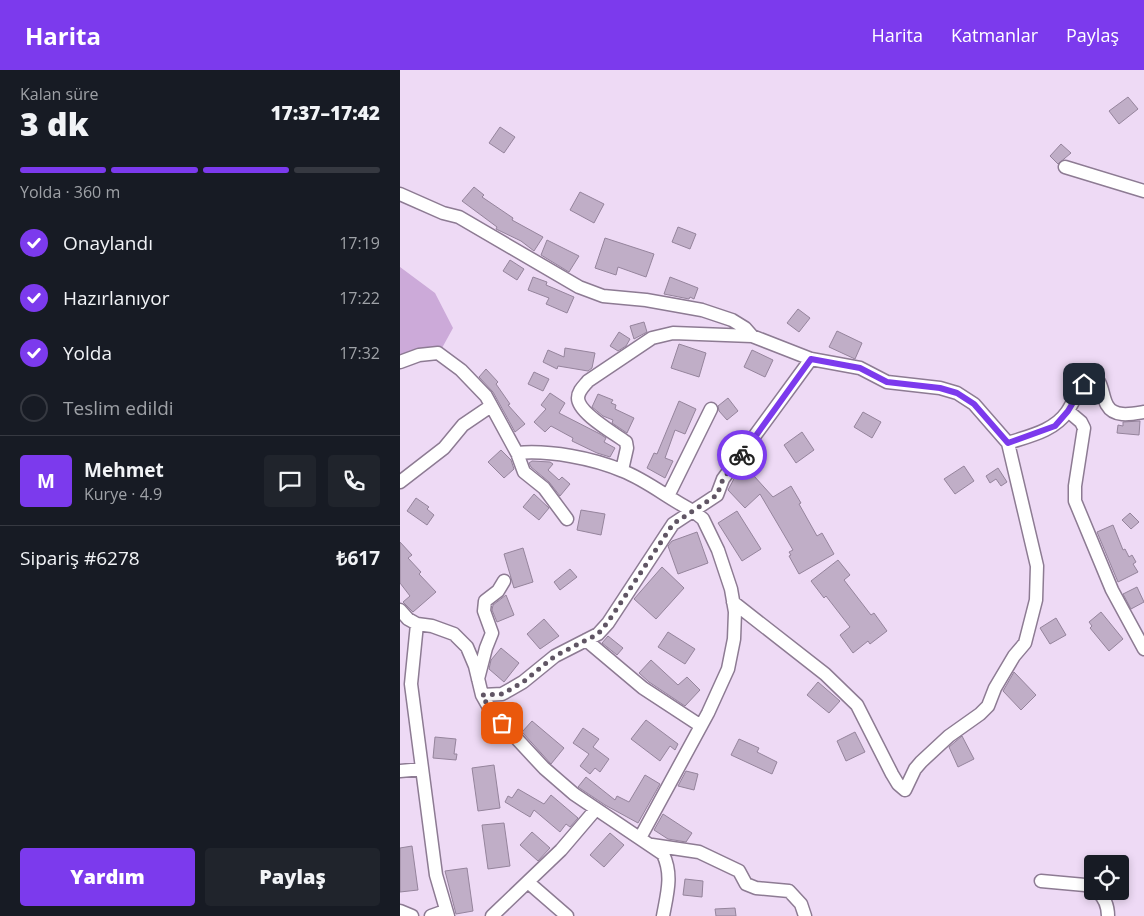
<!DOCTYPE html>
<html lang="tr">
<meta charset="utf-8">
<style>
body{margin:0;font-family:"Open Sans",sans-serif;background:#20242c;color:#f1f3f6;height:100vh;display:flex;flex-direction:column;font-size:19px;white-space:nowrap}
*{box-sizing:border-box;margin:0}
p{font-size:16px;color:#9ea1a6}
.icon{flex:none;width:28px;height:28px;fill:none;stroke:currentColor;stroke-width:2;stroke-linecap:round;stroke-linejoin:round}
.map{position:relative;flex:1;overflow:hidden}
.panel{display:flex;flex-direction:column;background:#171b24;width:400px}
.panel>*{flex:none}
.buttons{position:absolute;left:684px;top:785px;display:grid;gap:10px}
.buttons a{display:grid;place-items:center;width:45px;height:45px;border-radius:5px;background:#171b24;box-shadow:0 2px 8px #0003;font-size:25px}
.pin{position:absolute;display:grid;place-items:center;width:42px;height:42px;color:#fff;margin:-21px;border-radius:10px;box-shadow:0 2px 8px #0006}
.courier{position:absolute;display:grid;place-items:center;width:50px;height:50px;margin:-25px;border:4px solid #7c3aed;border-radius:50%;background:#fff;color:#222;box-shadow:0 1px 6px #0007}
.head em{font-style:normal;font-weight:800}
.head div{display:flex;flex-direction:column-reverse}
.head{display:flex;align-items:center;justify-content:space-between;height:85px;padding:0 20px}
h1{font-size:32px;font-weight:800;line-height:38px}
.bar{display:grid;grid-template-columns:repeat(4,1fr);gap:8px 5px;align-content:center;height:60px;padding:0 20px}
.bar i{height:6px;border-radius:4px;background:#363941}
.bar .on{background:#7c3aed}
.bar p{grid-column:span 4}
.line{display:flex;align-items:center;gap:12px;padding:0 20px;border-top:1px solid #363941}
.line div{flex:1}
.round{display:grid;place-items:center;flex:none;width:52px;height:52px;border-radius:5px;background:#20242c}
ol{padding:0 20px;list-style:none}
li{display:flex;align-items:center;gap:15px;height:55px}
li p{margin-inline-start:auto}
li .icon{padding:5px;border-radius:50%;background:#7c3aed;color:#fff;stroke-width:4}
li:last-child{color:#9ea1a6}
li i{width:28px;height:28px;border:2px solid #363941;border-radius:50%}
.primary-button{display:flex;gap:10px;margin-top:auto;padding:10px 20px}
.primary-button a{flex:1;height:58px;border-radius:5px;background:#7c3aed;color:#fff;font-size:20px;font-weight:800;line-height:58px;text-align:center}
.primary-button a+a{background:#20242c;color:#f1f3f6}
header{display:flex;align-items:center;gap:30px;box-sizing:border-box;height:70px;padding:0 25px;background:#7c3aed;color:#fff}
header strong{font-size:24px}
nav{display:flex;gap:28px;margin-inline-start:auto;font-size:18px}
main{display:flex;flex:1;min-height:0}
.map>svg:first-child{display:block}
.green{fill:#ccaad9}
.building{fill:#c0aec7;stroke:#95849c}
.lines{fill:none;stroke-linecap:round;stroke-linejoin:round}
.minor-casing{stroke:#8d7b93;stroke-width:15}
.minor{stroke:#fff;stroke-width:12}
.done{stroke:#605564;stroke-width:5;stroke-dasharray:0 9}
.route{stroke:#7c3aed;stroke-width:6}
</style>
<header>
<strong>Harita</strong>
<nav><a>Harita</a><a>Katmanlar</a><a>Paylaş</a></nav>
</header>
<main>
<section class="panel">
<div class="head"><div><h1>3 dk</h1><p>Kalan süre</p></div><em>17:37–17:42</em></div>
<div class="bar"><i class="on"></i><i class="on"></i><i class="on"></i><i></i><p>Yolda · 360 m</p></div>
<ol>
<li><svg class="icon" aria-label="check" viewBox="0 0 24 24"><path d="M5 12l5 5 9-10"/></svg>Onaylandı<p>17:19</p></li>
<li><svg class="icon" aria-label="check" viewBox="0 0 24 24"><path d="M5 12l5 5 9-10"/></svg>Hazırlanıyor<p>17:22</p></li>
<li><svg class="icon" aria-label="check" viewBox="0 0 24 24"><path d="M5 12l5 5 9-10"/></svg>Yolda<p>17:32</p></li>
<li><i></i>Teslim edildi</li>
</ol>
<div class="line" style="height:90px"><b class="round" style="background:#7c3aed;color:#fff">M</b><div><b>Mehmet</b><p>Kurye · 4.9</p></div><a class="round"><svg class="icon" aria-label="chat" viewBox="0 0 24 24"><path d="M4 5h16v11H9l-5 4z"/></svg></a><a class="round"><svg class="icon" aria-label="phone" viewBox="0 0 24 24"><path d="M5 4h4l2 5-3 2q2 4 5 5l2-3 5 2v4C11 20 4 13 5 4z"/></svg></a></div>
<div class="line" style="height:65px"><div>Sipariş #6278</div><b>₺617</b></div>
<div class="primary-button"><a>Yardım</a><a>Paylaş</a></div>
</section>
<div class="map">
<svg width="744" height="846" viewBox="0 0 744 846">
<rect width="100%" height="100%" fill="#eedaf5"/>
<path class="green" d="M0 197 35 223 53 258 42 278H30L0 287Z"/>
<path class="building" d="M728 27 738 39 719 54 709 41Z
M100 57 115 67 104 83 89 73Z
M661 74 671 83 658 94 650 86Z
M74 117 84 125 82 127 113 148 112 150 143 167 134 181 121 171 96 159 97 157 62 131Z
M180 122 204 134 194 153 170 140Z
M278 157 296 164 290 179 272 172Z
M205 168 254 184 246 207 218 197 216 205 195 198Z
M147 170 179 186 169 202 141 185Z
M110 190 124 199 117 210 103 201Z
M133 207 147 212 146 215 174 227 167 243 146 234 149 228 128 220Z
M270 207 298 218 294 229 290 227 289 229 264 224Z
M398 239 410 248 399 262 387 253Z
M244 252 247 262 234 269 230 256Z
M437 261 462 273 455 289 429 277Z
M219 262 230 269 226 276 218 281 210 276Z
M279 274 306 283 299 307 271 298Z
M165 278 195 283 192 298 188 301 158 296 157 299 143 292 148 280 164 287Z
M352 280 373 290 365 307 344 297Z
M86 299 98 312 96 314 110 334 108 335 125 354 115 362 93 322 79 307Z
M134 302 149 309 143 321 128 314Z
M150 323 165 333 159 343 200 364 206 368 204 372 215 378 210 387 197 383 172 371 173 368 151 356 145 362 134 352 146 339 141 335Z
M198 324 213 330 211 333 216 335 215 339 234 348 227 363 212 353 213 350 203 346 192 337Z
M328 328 338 341 327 350 319 341 318 336Z
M279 331 296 339 285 364 275 360 265 388 273 391 265 408 247 398 254 383 257 384Z
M463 342 481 352 472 368 454 357Z
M740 351 739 365 717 363 718 355 723 356V352Z
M402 362 414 380 396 393 384 375Z
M101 380 111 390 114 399 104 408 88 392Z
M132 391 150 392 153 394 148 400 159 410 162 407 170 414 160 426 149 412 131 397 129 393Z
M345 396 373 427 391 416 401 433 399 434 417 466 422 463 434 484 399 504 389 486 391 485 389 482 393 480 360 424 345 438 328 420 337 403Z
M564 396 574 411 555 424 544 409Z
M598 398 607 412 601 416 596 409 590 413 586 406Z
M134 424 149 438 139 450 123 437Z
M16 428 29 437 27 439 34 445 27 455 7 441Z
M181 440 205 444 201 465 177 460Z
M337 441 361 479 342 491 318 453Z
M730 443 739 452 731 459 722 450Z
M713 455 723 480 725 479 729 487 732 485 736 492 733 494 738 502 718 512 697 462Z
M297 462 308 493 278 504 268 476 272 471Z
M0 472 12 485 8 488 21 502 19 504 36 522 13 542 3 532 10 526 0 513Z
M123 478 133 512 114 518 104 484Z
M438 490 450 505 444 510 471 545 474 543 487 561 470 574 468 571 453 583 440 565 450 557 426 526 424 528 411 511Z
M262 497 284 518 256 549 234 529Z
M170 499 177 507 160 520 154 512Z
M737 517 744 532 731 539 723 524Z
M106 525 114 545 97 552 92 540 93 535Z
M701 542 723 569 709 581 690 558 692 556 689 552Z
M656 548 666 565 650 574 640 558Z
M144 549 159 566 140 579 127 564Z
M268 562 295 579 285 594 258 577Z
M208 566 223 578 217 585 202 573Z
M101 578 119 593 104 612 89 599 91 590Z
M251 590 278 615 287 607 300 620 285 636 249 612 239 603Z
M614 602 636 625 621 640 603 621Z
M418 612 440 631 429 643 407 625Z
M246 650 278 674 275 680 270 676 260 691 231 669Z
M132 651 164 678 151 694 122 662Z
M183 658 199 669 193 677 209 689 200 702 195 698 190 704 180 696 189 684 173 673Z
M455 662 465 682 446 691 437 671Z
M562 666 574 689 558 697 549 677Z
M35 667 56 669 54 684H57L56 690 33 688Z
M339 669 359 678 357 682 377 692 372 704 331 685Z
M94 695 100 738 78 741 72 698Z
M286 701 298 704 294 720 278 716Z
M245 705 260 714 238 753 205 735 178 717 186 707 215 730 217 726 229 732Z
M118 719 144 734 151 725 178 748 170 757 166 754 160 762 134 740 130 747 105 732 108 726 112 728Z
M263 744 292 763 286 772 268 769 254 760Z
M104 753 110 796 88 799 82 755Z
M132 762 150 778 138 791 120 775Z
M210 763 224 775 204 797 190 785Z
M12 776 18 820 0 822V778Z
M67 798 73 841 56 844 45 801Z
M285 809 303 811 302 827 283 825Z
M335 838 336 846H316L315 839Z"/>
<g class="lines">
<defs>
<path id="minor" d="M665 97 744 121
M0 124 43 143 59 147 179 217 203 226 246 230 302 240 332 250 345 258 352 266
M0 292 19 285 38 283 61 300 86 326 117 383 124 402 144 418 167 449
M668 341 681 352 684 358 675 416V431L712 520 744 579
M608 373C629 366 654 361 667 342 675 330 678 318 689 309L699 312C703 319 703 328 707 335 714 348 732 344 744 342
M117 383C149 380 193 388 223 401 248 411 269 429 293 441L303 449 318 480 331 519 335 542 334 569 328 599 308 643 240 768
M222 400 227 378 226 372C214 363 178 343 178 328 178 321 184 316 188 311L252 268 273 263 352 266 411 289 460 298 487 312 540 318 557 323 574 334 608 373 637 496 636 530 625 573 614 586 595 618 588 636 580 644 549 666 521 692 515 699 505 720 498 714 492 704 457 635 425 604 333 532
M0 412 44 378 63 355 91 336
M268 426 311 339
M0 540 8 549 17 554 32 556 54 564 67 577 75 596 82 625 91 641 144 698 174 724 263 784C273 805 267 824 263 846
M17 554 11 614 36 805 48 846
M186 570 243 618 301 656
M78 609 86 578 92 563 84 541 85 531 98 521 104 511
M82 625 102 624 111 619 123 612 155 586 198 564 208 553 273 454 317 425 323 409 411 289
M0 701 22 699
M252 775 299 782 339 801 346 814 356 818 389 821 401 834 405 846
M641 811 685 815 692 818
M129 813 167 846
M697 821C705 828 708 836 708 846
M0 841 12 846
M31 846 45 841
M92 846 161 780 196 739"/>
</defs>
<use href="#minor" class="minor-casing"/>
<use href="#minor" class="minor"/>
</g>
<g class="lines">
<path class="done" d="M102 653 91 641 82 625 102 624 111 619 123 612 155 586 198 564 208 552 273 454 317 425 323 409 342 385"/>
<path class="route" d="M342 385 411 289 460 298 487 312 540 318 557 323 574 334 608 373 655 356 668 341 684 314"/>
</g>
</svg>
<div class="buttons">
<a><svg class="icon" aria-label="locate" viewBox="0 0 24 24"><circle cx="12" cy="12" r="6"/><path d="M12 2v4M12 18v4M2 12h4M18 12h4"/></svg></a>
</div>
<div class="pin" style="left:102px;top:653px;background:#ea580c"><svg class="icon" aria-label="bag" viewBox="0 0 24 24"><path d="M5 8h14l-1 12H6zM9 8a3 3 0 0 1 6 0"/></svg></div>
<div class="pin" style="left:684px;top:314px;background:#1f2937"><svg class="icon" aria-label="home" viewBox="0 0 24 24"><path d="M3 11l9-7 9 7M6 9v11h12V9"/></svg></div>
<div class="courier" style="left:342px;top:385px"><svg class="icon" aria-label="bike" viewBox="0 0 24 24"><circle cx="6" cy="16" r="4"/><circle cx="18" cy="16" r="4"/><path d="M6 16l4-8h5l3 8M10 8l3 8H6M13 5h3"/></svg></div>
</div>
</main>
